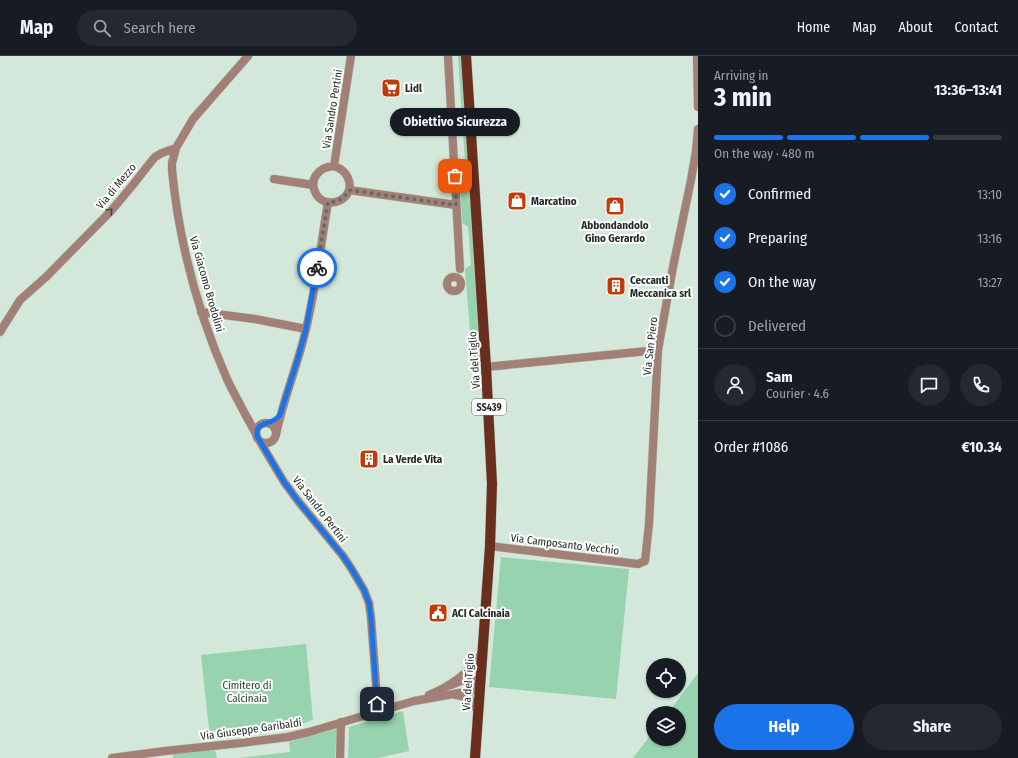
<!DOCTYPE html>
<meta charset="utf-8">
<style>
body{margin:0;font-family:"Fira Sans Condensed",sans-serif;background:#242831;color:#f1f3f6;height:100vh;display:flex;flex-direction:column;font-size:15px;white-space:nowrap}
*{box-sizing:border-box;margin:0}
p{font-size:13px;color:#9ea1a6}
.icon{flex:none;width:22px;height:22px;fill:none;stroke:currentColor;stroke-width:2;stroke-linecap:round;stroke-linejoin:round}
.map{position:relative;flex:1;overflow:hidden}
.panel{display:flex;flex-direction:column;background:#171b24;width:320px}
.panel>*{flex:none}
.tools{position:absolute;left:646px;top:602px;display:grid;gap:8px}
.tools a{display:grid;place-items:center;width:40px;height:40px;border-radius:50%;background:#171b24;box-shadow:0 1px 3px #0004;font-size:20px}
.pin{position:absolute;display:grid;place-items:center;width:34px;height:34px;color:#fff;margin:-17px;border-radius:8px;box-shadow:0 2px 6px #0006}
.courier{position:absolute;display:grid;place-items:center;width:40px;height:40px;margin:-20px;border:3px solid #1a73e8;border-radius:50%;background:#fff;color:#222;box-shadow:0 1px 5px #0007}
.bubble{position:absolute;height:28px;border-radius:14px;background:#171b24;box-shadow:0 1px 3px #0004;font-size:13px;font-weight:700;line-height:28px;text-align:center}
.summary em{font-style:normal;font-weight:700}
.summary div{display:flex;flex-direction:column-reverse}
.summary{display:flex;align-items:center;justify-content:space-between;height:68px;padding:0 16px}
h1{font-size:26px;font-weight:700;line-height:30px}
.bar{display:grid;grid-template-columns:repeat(4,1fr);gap:6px 4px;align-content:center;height:48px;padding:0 16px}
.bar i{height:5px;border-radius:3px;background:#363941}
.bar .selected{background:#1a73e8}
.bar p{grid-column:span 4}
.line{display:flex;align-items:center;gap:10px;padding:0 16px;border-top:1px solid #363941}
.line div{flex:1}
.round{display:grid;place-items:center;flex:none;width:42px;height:42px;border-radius:21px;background:#242831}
ol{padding:0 16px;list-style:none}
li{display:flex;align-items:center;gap:12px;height:44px}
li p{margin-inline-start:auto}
li .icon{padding:4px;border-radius:50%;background:#1a73e8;color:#fff;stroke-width:4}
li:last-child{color:#9ea1a6}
li i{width:22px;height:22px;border:2px solid #363941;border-radius:50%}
.primary-button{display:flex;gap:8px;margin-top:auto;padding:8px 16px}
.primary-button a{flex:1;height:46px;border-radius:24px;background:#1a73e8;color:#fff;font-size:16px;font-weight:700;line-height:46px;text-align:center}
.primary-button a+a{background:#242831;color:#f1f3f6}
header{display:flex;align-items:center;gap:24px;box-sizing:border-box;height:56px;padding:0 20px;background:#171b24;border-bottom:1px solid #363941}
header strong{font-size:19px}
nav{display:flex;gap:22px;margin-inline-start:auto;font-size:14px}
.search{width:280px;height:36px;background:#242831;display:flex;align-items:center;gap:10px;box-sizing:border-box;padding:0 14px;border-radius:22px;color:#9ea1a6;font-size:15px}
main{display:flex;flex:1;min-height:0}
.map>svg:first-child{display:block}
.green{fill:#97d3ae}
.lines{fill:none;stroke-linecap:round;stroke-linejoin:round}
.minor-casing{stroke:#b3c6b9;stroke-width:9}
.tertiary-casing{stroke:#b3c6b9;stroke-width:9}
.primary-casing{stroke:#b3c6b9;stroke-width:11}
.minor{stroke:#a38075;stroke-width:8}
.tertiary{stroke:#a38075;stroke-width:8}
.primary{stroke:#692e1d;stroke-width:10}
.oneway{stroke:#49443d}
.done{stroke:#606c64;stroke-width:4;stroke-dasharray:0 7.2}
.route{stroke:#1a73e8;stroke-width:5}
.labels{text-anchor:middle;stroke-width:4;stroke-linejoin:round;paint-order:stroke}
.shield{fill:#fff;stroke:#646a66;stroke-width:1}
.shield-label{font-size:10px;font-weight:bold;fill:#222a25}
.poi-label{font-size:11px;font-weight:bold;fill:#222a25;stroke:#fff;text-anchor:start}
.street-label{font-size:11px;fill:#222a25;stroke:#fff}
.park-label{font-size:11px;fill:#1a3e2a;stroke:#fff}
</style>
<header>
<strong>Map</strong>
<div class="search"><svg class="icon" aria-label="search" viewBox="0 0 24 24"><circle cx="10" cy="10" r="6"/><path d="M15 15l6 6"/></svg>Search here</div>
<nav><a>Home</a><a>Map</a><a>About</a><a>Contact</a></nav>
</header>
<main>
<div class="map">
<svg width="698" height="702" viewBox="0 0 698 702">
<rect width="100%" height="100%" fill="#d3e8da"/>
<path class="green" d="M458 0H462L481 303 472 301 465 213 471 209 468 171 462 167 460 127 466 123Z
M501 501 629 513 616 643 489 631Z
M306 588 313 664 286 673 210 682 201 599Z
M698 617V702H633L653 676V683H679V657H668Z
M403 655 409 695 378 702H348L349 671Z
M337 672 335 702H239L290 696 289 686Z
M215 694 217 702H173V698Z"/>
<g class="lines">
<defs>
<path id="minor" d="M248 0 193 63 176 92 172 107V114C179 186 198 257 227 323 236 342 247 361 257 380
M448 0 460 213
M697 0 698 51
M334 110C340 112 345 115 348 122 357 143 327 156 316 138 308 123 319 111 334 110Z
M334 110 351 0
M274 123 313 129
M349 134 456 149
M447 228a7 7 0 1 1 14 0a7 7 0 1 1-14 0Z
M201 256 255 263 306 273
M0 276 20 244 46 221 111 155 132 130 150 107 155 101 162 97 176 92
M486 311 658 294
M256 377a10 10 0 1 1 20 0a10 10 0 1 1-20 0Z
M276 379C283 343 298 309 306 273 316 231 321 188 328 146
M259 384 284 426 298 445 343 500 351 512 364 534 369 547 371 562 378 656
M490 490 638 508 645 505 649 468 658 294 673 211 691 124 696 95 698 73
M340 702 341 666"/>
<path id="tertiary" d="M429 639C453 629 467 618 482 597
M456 639C469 641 473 644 478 656
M112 702 165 695 241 687 288 681 309 676 414 645 465 636 471 635 481 628C469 620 463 624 451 629"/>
<path id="primary" d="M466 0 486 311 492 428 490 490 475 702"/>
</defs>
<use href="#minor" class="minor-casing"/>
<use href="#tertiary" class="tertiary-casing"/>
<use href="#primary" class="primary-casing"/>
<use href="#minor" class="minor"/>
<use href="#tertiary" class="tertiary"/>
<use href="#primary" class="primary"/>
</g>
<defs><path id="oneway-chevron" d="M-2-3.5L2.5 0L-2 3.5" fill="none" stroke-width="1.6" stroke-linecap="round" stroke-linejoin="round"/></defs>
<use class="oneway" href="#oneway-chevron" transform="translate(110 155) rotate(-47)"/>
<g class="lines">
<path class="done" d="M317 212 328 146C339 146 344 142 349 134L456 149 455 120"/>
<path class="route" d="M317 212 306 273 298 302 280 359C277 362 275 364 272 365 263 369 256 368 257 380L284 426 298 445 343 500 351 512 364 534 369 547 371 562 377 648"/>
</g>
<defs>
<symbol id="supermarket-square" viewBox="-11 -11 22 22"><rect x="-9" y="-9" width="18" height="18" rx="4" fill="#c23a05" stroke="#fff"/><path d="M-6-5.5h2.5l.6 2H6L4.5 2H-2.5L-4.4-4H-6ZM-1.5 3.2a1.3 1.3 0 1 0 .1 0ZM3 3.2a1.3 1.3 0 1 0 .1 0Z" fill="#fff"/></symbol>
<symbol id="shop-square" viewBox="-11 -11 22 22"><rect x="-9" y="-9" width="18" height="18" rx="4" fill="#c23a05" stroke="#fff"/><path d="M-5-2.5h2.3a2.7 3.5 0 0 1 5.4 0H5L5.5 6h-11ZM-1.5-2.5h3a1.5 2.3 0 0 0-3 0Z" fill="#fff"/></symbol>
<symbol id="building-square" viewBox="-11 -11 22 22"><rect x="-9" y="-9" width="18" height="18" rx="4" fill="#c23a05" stroke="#fff"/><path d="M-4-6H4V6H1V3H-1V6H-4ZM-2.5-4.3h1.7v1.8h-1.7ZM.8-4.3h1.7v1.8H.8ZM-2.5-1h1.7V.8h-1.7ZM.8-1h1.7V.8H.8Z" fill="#fff"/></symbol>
<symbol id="civic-square" viewBox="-11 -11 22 22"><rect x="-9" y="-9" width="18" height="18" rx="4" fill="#c23a05" stroke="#fff"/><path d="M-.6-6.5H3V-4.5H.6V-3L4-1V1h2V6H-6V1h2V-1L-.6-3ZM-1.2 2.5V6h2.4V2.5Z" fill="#fff"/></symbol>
</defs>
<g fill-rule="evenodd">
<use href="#supermarket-square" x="380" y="21" width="22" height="22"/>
<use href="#shop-square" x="506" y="134" width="22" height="22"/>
<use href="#shop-square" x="604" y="139" width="22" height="22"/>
<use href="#building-square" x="605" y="219" width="22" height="22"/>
<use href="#building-square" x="358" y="392" width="22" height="22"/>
<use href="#civic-square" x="427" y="546" width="22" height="22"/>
</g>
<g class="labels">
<rect class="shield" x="472" y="343" width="34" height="16" rx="3"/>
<g class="shield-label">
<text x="489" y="355">SS439</text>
</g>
<g class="poi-label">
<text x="405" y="36">Lidl</text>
<text x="531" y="149">Marcatino</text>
<text x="615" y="173" text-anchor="middle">Abbondandolo<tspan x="615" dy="13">Gino Gerardo</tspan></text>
<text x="630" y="228">Ceccanti<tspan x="630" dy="13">Meccanica srl</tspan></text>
<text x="383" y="407">La Verde Vita</text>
<text x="452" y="561">ACI Calcinaia</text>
</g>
<g class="street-label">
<text transform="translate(332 53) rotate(-81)" y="4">Via Sandro Pertini</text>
<text transform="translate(116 130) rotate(-50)" y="4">Via di Mezzo</text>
<text transform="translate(207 228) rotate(74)" y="4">Via Giacomo Brodolini</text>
<text transform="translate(650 290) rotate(-83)" y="4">Via San Piero</text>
<text transform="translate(474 304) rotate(-94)" y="4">Via del Tiglio</text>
<text transform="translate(320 453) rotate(52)" y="4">Via Sandro Pertini</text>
<text transform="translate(565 488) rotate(7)" y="4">Via Camposanto Vecchio</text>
<text transform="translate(468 626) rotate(-86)" y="4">Via del Tiglio</text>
<text transform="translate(251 673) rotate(-8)" y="4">Via Giuseppe Garibaldi</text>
</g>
<g class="park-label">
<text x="247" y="633">Cimitero di<tspan x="247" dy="13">Calcinaia</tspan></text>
</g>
</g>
</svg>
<div class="tools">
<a><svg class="icon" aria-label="locate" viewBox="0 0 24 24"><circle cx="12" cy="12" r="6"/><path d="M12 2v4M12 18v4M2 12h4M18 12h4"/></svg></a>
<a><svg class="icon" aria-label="layers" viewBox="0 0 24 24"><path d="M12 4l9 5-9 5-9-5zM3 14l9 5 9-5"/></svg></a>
</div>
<div class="pin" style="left:455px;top:120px;background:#ea580c"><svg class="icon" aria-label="bag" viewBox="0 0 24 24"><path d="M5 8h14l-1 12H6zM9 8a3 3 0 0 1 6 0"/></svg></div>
<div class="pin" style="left:377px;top:648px;background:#1f2937"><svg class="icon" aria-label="home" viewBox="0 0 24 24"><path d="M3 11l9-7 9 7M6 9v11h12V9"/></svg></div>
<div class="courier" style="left:317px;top:212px"><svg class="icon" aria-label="bike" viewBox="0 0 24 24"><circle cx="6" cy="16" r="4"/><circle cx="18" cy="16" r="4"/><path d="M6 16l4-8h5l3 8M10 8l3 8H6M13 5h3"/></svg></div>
<div class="bubble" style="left:390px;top:52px;width:130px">Obiettivo Sicurezza</div>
</div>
<section class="panel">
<div class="summary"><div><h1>3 min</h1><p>Arriving in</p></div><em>13:36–13:41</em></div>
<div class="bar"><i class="selected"></i><i class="selected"></i><i class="selected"></i><i></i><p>On the way · 480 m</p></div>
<ol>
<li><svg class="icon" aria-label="check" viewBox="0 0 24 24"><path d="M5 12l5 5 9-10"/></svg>Confirmed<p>13:10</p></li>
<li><svg class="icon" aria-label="check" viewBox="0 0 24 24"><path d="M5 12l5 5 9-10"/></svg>Preparing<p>13:16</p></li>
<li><svg class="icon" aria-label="check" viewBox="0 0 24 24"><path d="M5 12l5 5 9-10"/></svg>On the way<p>13:27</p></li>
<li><i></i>Delivered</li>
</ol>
<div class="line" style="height:72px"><a class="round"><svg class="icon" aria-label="person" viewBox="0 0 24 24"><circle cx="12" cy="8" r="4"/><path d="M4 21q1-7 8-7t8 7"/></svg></a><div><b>Sam</b><p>Courier · 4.6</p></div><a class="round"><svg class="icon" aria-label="chat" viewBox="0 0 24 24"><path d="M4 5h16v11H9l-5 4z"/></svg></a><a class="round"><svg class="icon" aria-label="phone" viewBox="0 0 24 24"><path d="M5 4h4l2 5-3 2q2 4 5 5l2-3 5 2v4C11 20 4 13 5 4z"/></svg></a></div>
<div class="line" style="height:52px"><div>Order #1086</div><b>€10.34</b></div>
<div class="primary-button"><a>Help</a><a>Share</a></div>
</section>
</main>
